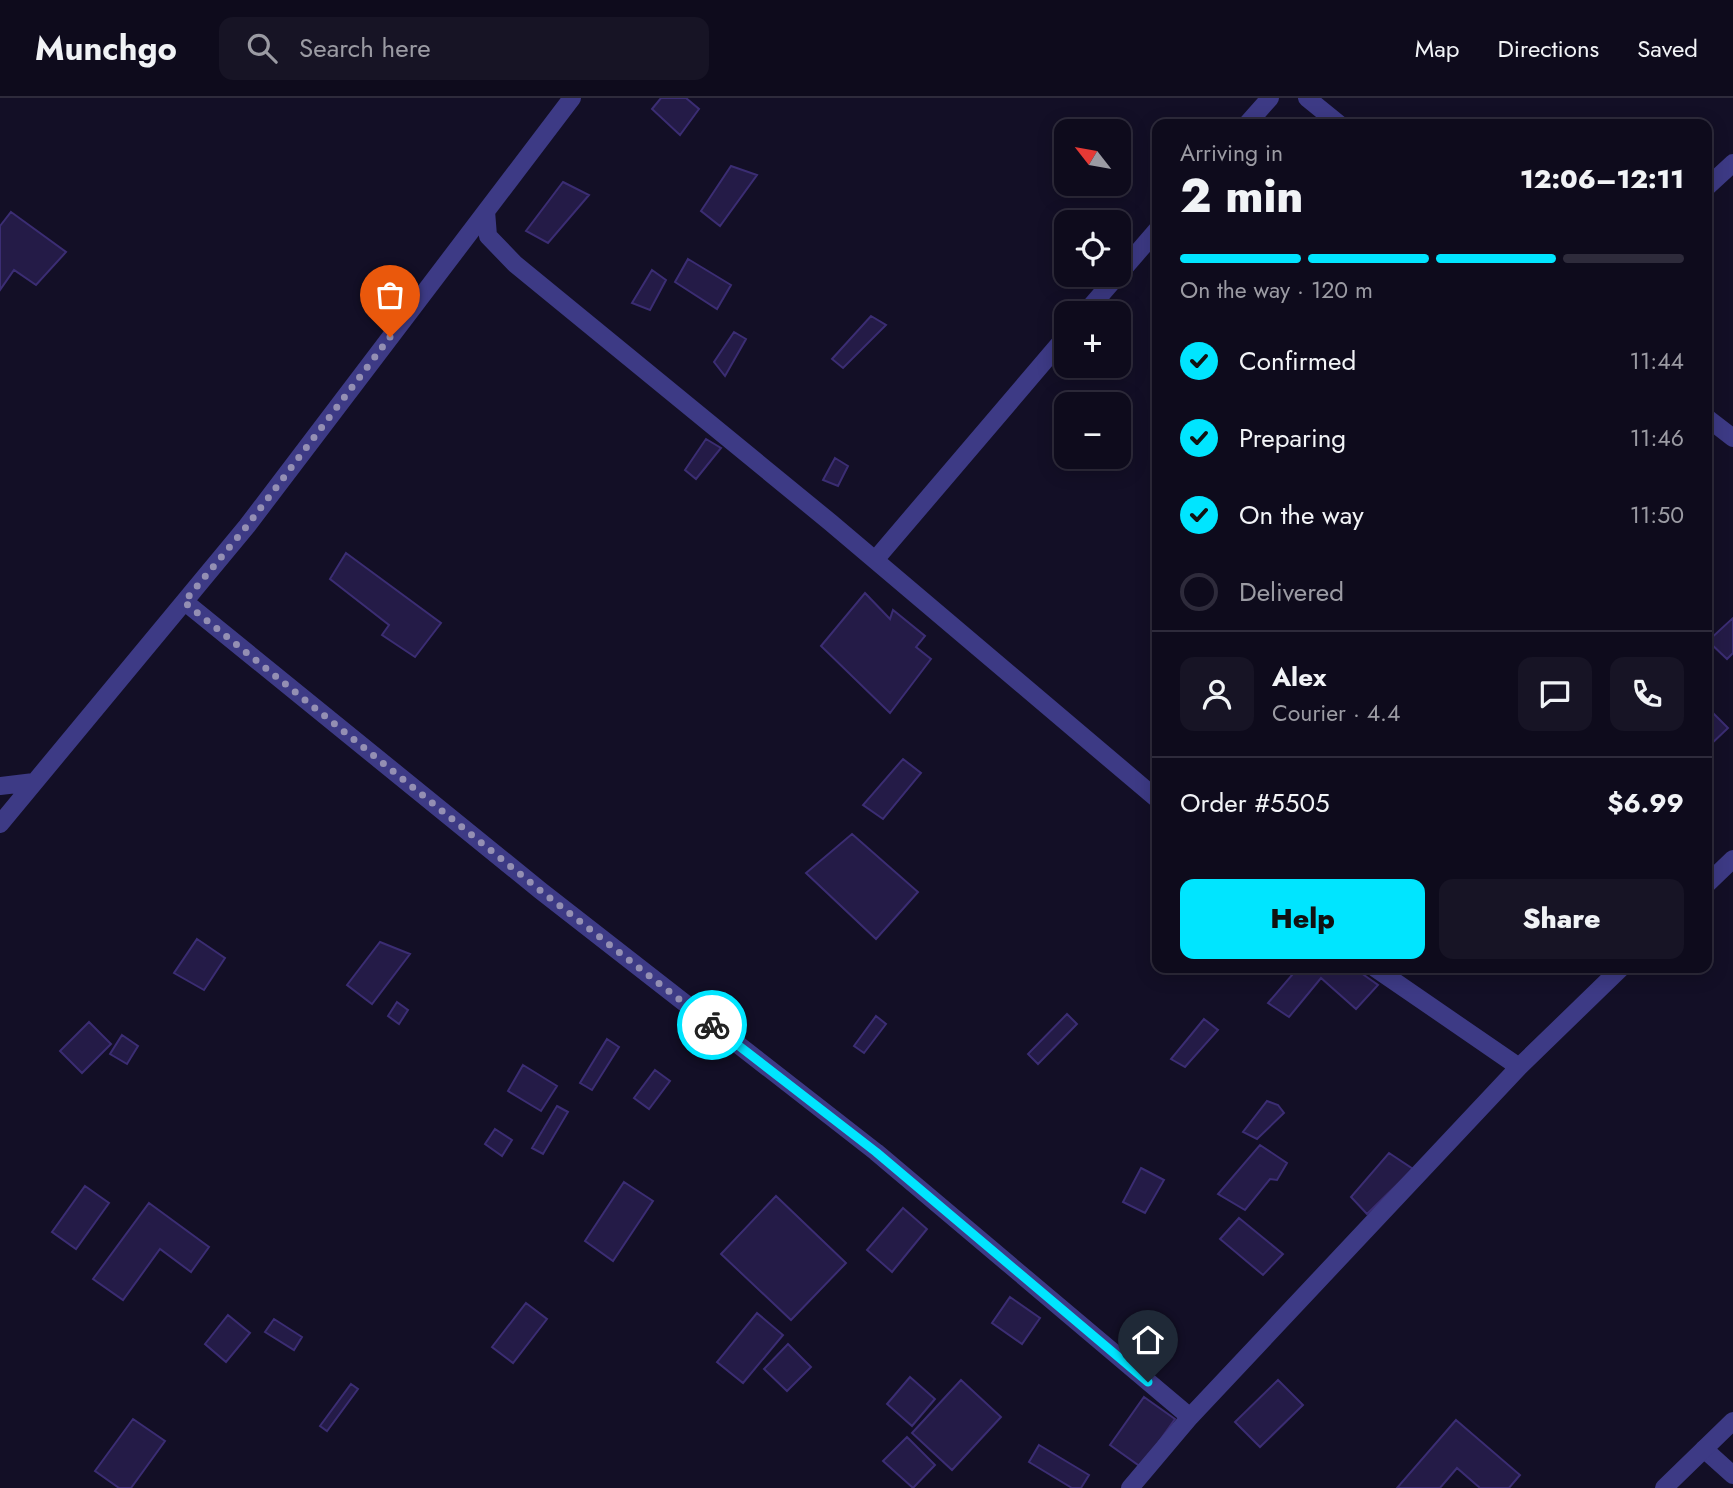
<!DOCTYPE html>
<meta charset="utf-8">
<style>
body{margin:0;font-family:Jost,sans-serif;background:#171425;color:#f1f3f6;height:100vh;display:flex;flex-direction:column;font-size:26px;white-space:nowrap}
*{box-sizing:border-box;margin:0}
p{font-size:23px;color:#9b9ba3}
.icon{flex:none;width:38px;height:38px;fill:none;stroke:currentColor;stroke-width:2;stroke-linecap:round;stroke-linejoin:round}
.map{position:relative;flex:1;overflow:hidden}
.details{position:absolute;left:1152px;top:21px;width:560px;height:854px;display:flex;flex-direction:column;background:#0e0b1c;border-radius:14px;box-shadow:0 4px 18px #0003,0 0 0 2px #2e2b3b}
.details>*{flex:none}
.needle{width:46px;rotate:301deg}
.buttons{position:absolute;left:1054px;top:21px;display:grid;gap:14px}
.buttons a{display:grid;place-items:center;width:77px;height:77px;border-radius:14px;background:#0e0b1c;box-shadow:0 4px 18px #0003,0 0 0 2px #2e2b3b;font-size:35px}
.pin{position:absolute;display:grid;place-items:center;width:60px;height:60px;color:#fff;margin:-72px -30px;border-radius:50% 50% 50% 0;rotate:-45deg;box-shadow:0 0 7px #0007}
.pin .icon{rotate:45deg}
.courier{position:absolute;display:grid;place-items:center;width:70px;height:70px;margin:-35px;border:5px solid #00e5ff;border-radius:50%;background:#fff;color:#222;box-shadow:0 2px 9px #0007}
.overview em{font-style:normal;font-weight:800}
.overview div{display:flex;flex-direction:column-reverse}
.overview{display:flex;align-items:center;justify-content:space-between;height:119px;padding:0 28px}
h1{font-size:46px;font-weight:800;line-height:52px}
.bar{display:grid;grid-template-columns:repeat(4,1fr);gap:10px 7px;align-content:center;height:84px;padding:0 28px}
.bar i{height:9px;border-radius:5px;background:#2e2b3b}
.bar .current{background:#00e5ff}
.bar p{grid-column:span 4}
.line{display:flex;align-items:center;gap:18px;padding:0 28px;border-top:2px solid #2e2b3b}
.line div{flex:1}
.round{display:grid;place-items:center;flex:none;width:74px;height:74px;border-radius:14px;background:#171425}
ol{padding:0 28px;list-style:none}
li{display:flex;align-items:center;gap:21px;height:77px}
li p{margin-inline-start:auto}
li .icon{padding:7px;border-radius:50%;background:#00e5ff;color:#111;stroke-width:4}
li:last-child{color:#9b9ba3}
li i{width:38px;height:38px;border:4px solid #2e2b3b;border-radius:50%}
.button{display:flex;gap:14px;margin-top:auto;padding:14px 28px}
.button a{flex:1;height:80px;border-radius:14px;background:#00e5ff;color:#111;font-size:28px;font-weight:800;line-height:80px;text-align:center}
.button a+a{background:#171425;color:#f1f3f6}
header{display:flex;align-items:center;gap:42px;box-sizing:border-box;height:98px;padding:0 35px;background:#0e0b1c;border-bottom:2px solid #2e2b3b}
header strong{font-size:33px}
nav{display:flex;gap:38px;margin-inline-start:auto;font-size:24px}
.search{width:490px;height:63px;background:#171425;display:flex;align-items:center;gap:18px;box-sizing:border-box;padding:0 24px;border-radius:14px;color:#9b9ba3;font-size:26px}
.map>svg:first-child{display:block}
.building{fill:#241b47;stroke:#3b2d73;stroke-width:2}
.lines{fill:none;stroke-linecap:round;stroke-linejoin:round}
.minor{stroke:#3d3a85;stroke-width:18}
.tertiary{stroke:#3d3a85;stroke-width:18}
.done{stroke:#948fb3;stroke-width:7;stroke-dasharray:0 12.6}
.route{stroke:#00e5ff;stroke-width:9}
</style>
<header>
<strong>Munchgo</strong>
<div class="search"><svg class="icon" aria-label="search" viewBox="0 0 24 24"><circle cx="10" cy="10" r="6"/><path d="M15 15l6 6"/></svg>Search here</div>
<nav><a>Map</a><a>Directions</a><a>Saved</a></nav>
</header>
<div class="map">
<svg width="1733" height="1390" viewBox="0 0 1733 1390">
<rect width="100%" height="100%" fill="#130f26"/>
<path class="building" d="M661 0H686L699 11 680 37 652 11Z
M731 68 757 77 720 128 701 113Z
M563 84 589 97 548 145 526 133Z
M11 114 66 154 36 187 14 172 0 192V128Z
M688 161 731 187 717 211 675 184Z
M652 172 666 182 650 212 632 205Z
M871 218 886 227 843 270 832 261Z
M734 234 746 241 725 278 714 264Z
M706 341 721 350 696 381 685 372Z
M835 360 848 368 838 388 823 382Z
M346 455 441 525 415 559 382 537 389 527 330 481Z
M865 495 890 521 893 512 925 538 916 549 931 561 890 615 821 548Z
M1733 520V555L1727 561 1708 543Z
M1706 608 1728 630 1707 650H1706Z
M903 661 921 675 883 721 863 707Z
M852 736 918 794 876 841 806 775Z
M197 841 225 860 204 892 174 875Z
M380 844 410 856 372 906 347 887Z
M1298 870H1354L1378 887 1356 911 1321 880 1289 919 1268 905Z
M397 904 408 912 399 926 388 918Z
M1067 916 1077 926 1038 966 1028 956Z
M876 918 886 926 864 955 854 948Z
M1204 921 1218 932 1185 969 1171 961Z
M89 924 111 946 82 975 60 953Z
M122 937 138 948 127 966 110 956Z
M607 941 619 949 592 992 580 985Z
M523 967 557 988 541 1013 508 993Z
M655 972 670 983 649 1011 634 1000Z
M1267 1003 1278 1007 1284 1015 1257 1041 1243 1034Z
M557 1008 568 1014 543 1056 532 1050Z
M495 1031 512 1042 502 1058 485 1046Z
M1260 1047 1287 1065 1277 1082 1270 1081 1245 1112 1218 1096Z
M1389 1055 1413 1071 1367 1116 1351 1099Z
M1141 1070 1164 1082 1145 1115 1123 1104Z
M624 1084 653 1103 613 1163 585 1143Z
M85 1088 109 1105 76 1151 52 1134Z
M776 1098 846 1165 791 1222 721 1156Z
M149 1105 209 1149 191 1174 160 1151 123 1202 93 1181Z
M903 1110 927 1131 892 1174 867 1152Z
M1239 1120 1283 1156 1263 1177 1220 1141Z
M1010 1199 1040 1220 1022 1246 992 1225Z
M526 1205 547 1221 513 1265 492 1249Z
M757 1215 783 1237 743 1285 717 1264Z
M228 1217 250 1235 226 1264 205 1246Z
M274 1221 302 1239 294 1252 265 1234Z
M788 1246 811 1269 787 1293 764 1271Z
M910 1279 935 1301 912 1328 887 1306Z
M961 1282 1001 1319 952 1372 912 1335Z
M1278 1282 1303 1307 1260 1349 1235 1324Z
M351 1286 358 1291 327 1333 320 1328Z
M1144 1299 1175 1321 1141 1369 1110 1347Z
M133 1321 165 1343 131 1390H119L95 1373Z
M1456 1322 1520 1377 1509 1390H1480L1457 1370 1440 1390H1397Z
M907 1339 935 1367 913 1390 883 1363Z
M1039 1347 1089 1377 1081 1390H1072L1029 1364Z"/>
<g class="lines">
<path class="minor" d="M1307 0 1339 26
M1247 26 1270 0
M1706 90 1733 65
M486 113 488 138 515 166 830 424 1157 701
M1118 177 1157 132
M1085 215 1118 177
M1706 319 1733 340
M875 462 1066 238
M185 504 541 793 876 1054 1190 1319
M0 688 34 684
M0 726 247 428 572 0
M1706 787 1733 761
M1375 870 1519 969
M1704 1351 1733 1377
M1130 1390 1190 1319 1519 969 1621 870"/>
<path class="tertiary" d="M1664 1390 1733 1323"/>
</g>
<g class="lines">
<path class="done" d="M390 239 247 428 184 504 541 793 712 927"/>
<path class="route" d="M712 927 876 1054 1148 1284"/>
</g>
</svg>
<div class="buttons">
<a><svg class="needle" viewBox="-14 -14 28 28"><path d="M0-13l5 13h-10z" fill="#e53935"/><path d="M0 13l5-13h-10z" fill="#9b9ba3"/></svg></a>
<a><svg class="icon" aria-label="locate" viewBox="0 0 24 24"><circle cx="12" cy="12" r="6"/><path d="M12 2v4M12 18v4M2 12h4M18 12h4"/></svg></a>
<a>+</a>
<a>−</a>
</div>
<div class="pin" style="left:390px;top:239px;background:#ea580c"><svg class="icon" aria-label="bag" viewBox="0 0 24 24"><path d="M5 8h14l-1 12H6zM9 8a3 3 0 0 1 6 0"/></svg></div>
<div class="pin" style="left:1148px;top:1284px;background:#1f2937"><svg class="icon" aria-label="home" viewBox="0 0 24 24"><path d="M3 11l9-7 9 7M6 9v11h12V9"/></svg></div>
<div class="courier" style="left:712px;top:927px"><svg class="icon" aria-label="bike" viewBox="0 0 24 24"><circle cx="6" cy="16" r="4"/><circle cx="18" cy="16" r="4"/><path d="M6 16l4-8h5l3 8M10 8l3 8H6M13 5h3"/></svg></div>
<section class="details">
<div class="overview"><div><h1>2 min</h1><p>Arriving in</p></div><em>12:06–12:11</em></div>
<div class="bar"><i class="current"></i><i class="current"></i><i class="current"></i><i></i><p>On the way · 120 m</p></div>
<ol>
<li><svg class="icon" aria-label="check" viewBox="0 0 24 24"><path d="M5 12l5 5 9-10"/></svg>Confirmed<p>11:44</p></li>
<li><svg class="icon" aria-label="check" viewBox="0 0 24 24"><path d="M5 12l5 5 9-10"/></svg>Preparing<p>11:46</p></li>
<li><svg class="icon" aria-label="check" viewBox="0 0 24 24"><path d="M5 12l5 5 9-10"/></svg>On the way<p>11:50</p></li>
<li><i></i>Delivered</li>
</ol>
<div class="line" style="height:126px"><a class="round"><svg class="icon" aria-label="person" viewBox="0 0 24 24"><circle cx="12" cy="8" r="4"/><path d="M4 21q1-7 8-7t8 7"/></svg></a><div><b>Alex</b><p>Courier · 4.4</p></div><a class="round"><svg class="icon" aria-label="chat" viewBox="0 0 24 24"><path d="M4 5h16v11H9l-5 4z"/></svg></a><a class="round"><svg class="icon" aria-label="phone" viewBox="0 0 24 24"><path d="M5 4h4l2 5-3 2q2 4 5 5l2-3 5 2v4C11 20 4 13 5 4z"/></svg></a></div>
<div class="line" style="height:91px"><div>Order #5505</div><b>$6.99</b></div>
<div class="button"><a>Help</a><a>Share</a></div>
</section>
</div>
